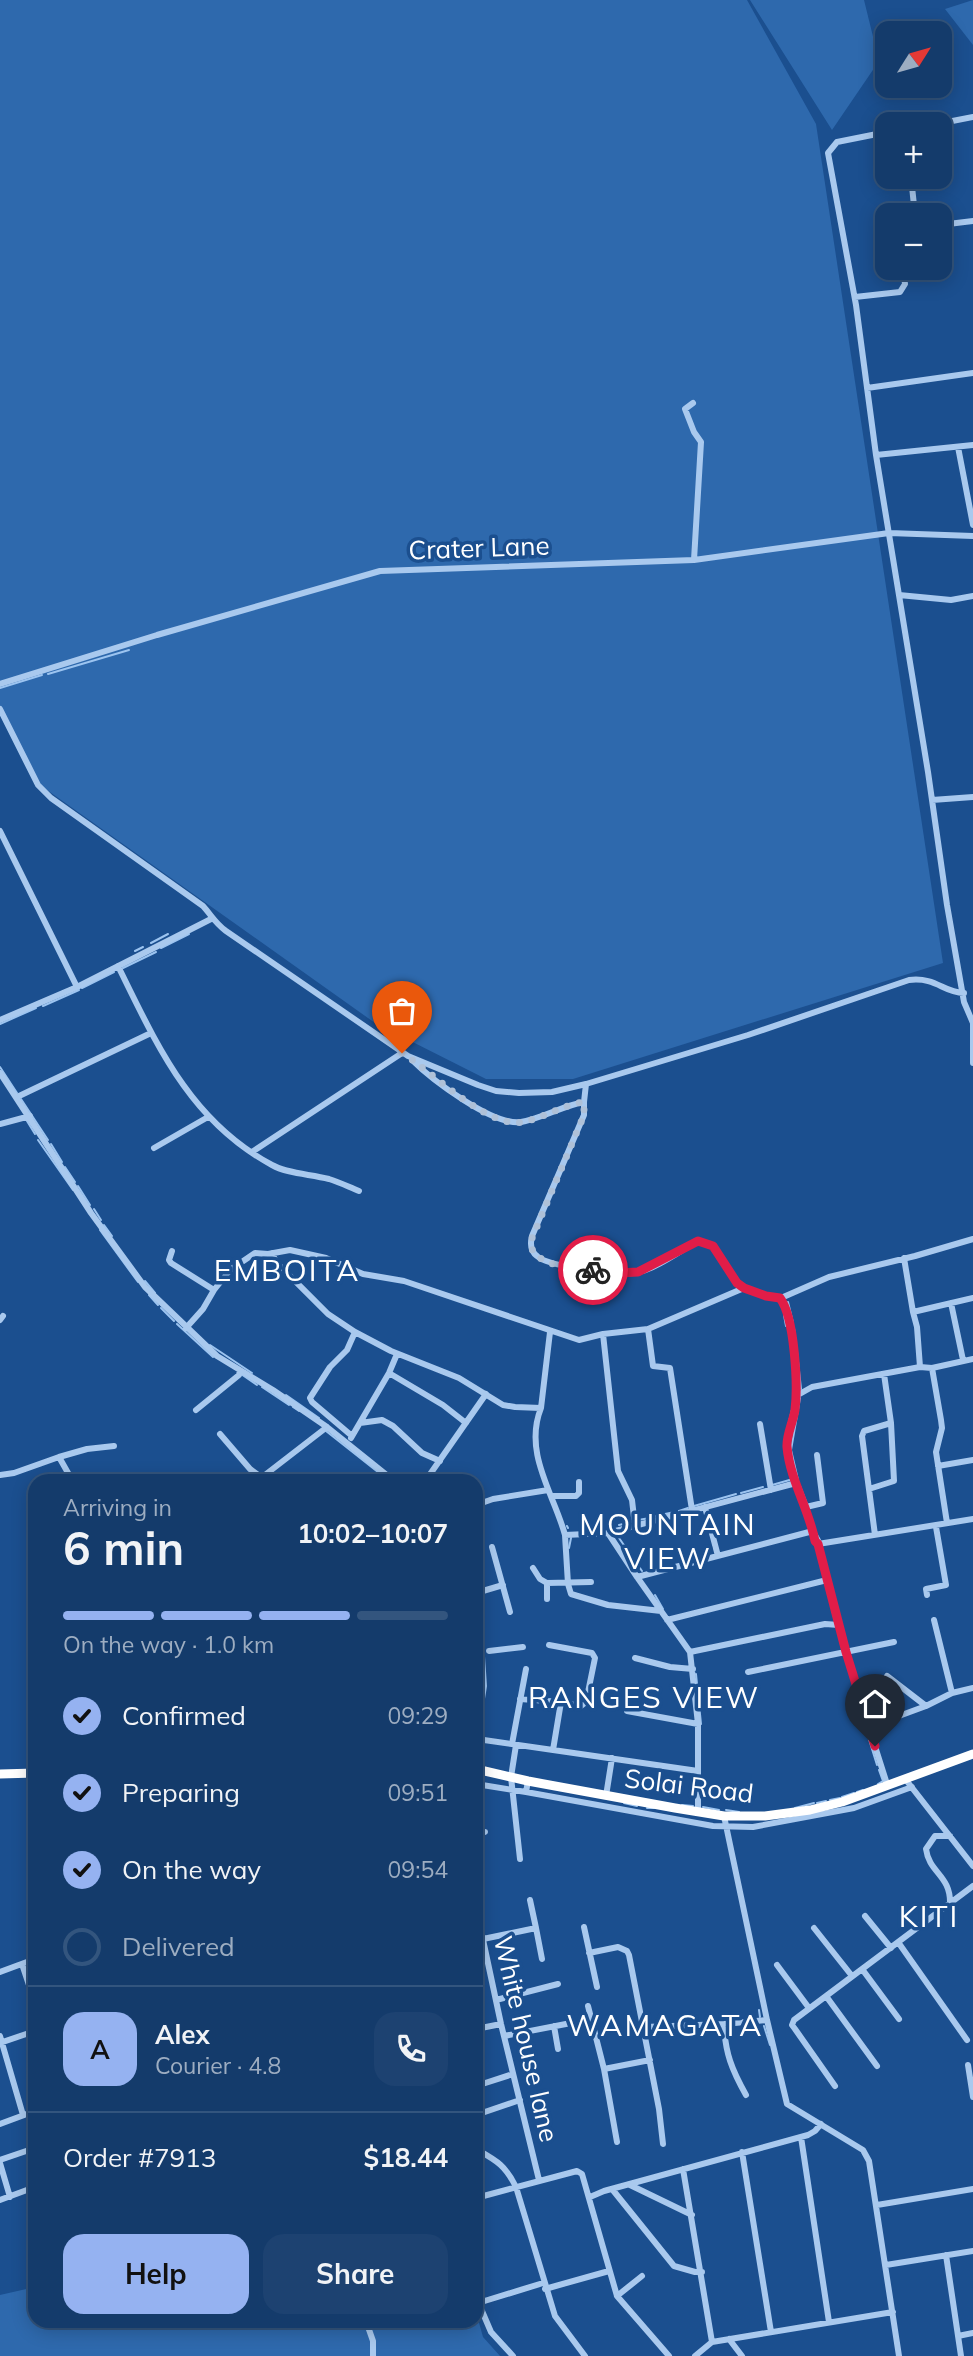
<!DOCTYPE html>
<meta charset="utf-8">
<style>
body{margin:0;font-family:Mulish,sans-serif;background:#1d4271;color:#f1f3f6;height:100vh;display:flex;flex-direction:column;font-size:26px;white-space:nowrap}
*{box-sizing:border-box;margin:0}
p{font-size:23px;color:#9dadc1}
.icon{flex:none;width:38px;height:38px;fill:none;stroke:currentColor;stroke-width:2;stroke-linecap:round;stroke-linejoin:round}
.map{position:relative;flex:1;overflow:hidden}
.panel{position:absolute;left:28px;top:1474px;width:455px;height:854px;display:flex;flex-direction:column;background:#143b6b;border-radius:21px;box-shadow:0 4px 18px #0003,0 0 0 2px #33557e}
.panel>*{flex:none}
.needle{width:46px;rotate:53deg}
.fabs{position:absolute;left:875px;top:21px;display:grid;gap:14px}
.fabs a{display:grid;place-items:center;width:77px;height:77px;border-radius:14px;background:#143b6b;box-shadow:0 4px 18px #0003,0 0 0 2px #33557e;font-size:35px}
.pin{position:absolute;display:grid;place-items:center;width:60px;height:60px;color:#fff;margin:-72px -30px;border-radius:50% 50% 50% 0;rotate:-45deg;box-shadow:0 0 7px #0007}
.pin .icon{rotate:45deg}
.courier{position:absolute;display:grid;place-items:center;width:70px;height:70px;margin:-35px;border:5px solid #e11d48;border-radius:50%;background:#fff;color:#222;box-shadow:0 2px 9px #0007}
.head em{font-style:normal;font-weight:700}
.head div{display:flex;flex-direction:column-reverse}
.head{display:flex;align-items:center;justify-content:space-between;height:119px;padding:0 35px}
h1{font-size:46px;font-weight:700;line-height:52px}
.bar{display:grid;grid-template-columns:repeat(4,1fr);gap:10px 7px;align-content:center;height:84px;padding:0 35px}
.bar i{height:9px;border-radius:5px;background:#33557e}
.bar .active{background:#95b2f1}
.bar p{grid-column:span 4}
.line{display:flex;align-items:center;gap:18px;padding:0 35px;border-top:2px solid #33557e}
.line div{flex:1}
.round{display:grid;place-items:center;flex:none;width:74px;height:74px;border-radius:21px;background:#1d4271}
ol{padding:0 35px;list-style:none}
li{display:flex;align-items:center;gap:21px;height:77px}
li p{margin-inline-start:auto}
li .icon{padding:7px;border-radius:50%;background:#95b2f1;color:#111;stroke-width:4}
li:last-child{color:#9dadc1}
li i{width:38px;height:38px;border:4px solid #33557e;border-radius:50%}
.action{display:flex;gap:14px;margin-top:auto;padding:14px 35px}
.action a{flex:1;height:80px;border-radius:21px;background:#95b2f1;color:#111;font-size:28px;font-weight:700;line-height:80px;text-align:center}
.action a+a{background:#1d4271;color:#f1f3f6}
.map>svg:first-child{display:block}
.green{fill:#2e69ad}
.lines{fill:none;stroke-linecap:round;stroke-linejoin:round}
.stream{stroke:#9cc4f0;stroke-width:2}
.minor{stroke:#a9c9ee;stroke-width:6}
.highway{stroke:#fff;stroke-width:9}
.done{stroke:#afc1d8;stroke-width:7;stroke-dasharray:0 12.6}
.route{stroke:#e11d48;stroke-width:9}
.labels{text-anchor:middle;stroke-width:7;stroke-linejoin:round;paint-order:stroke}
.street-label{font-size:26px;fill:#fff;stroke:#1b4f8f}
.quarter-label{font-size:30px;letter-spacing:2px;fill:#fff;stroke:#1b4f8f}
</style>
<div class="map">
<svg width="973" height="2356" viewBox="0 0 973 2356">
<rect width="100%" height="100%" fill="#1b4f8f"/>
<path class="green" d="M0 0H747L816 124 943 963 573 1079H486L375 1023 40 785 0 706Z
M750 0H864L879 61 832 130Z
M973 0V45L945 9Z
M35 2287V2320H476V2312L483 2337 500 2356H0V2295Z"/>
<g class="lines">
<path class="stream" d="M48 674 129 650
M0 688 42 675
M151 943 168 934
M161 948 189 934
M135 951 143 947
M123 968 156 952
M82 988 114 972
M43 1006 79 990
M0 1024 36 1008
M0 1067 17 1093
M21 1099 48 1140
M27 1121 35 1134
M38 1140 73 1190
M51 1144 62 1162
M65 1167 75 1182
M78 1186 90 1205
M94 1209 101 1220
M104 1225 112 1236
M100 1230 138 1282
M145 1281 155 1293
M149 1295 158 1305
M788 1302 793 1323
M161 1308 174 1321
M784 1315 786 1326
M177 1324 213 1357
M794 1328 796 1345
M210 1345 252 1373
M797 1352 801 1389
M241 1374 257 1385
M262 1387 289 1405
M286 1395 319 1418
M293 1407 299 1411
M326 1431 388 1480
M390 1474 401 1480
M798 1480 791 1450 800 1398
M772 1485 793 1479
M800 1486 807 1504
M741 1493 763 1487
M694 1506 736 1494
M679 1511 688 1508
M665 1514 675 1512
M653 1517 660 1515
M638 1520 650 1518
M619 1525 632 1522
M567 1526 568 1528
M816 1533 820 1540
M620 1534 619 1538 642 1571
M569 1548 571 1538
M655 1595 663 1609
M476 1596 479 1607
M832 1610 835 1620
M482 1627 486 1686 483 1705
M837 1627 840 1639
M476 1646 479 1662
M696 1674 701 1724
M476 1711V1710
M863 1720 877 1765
M878 1784 883 1781 879 1770
M857 1792 863 1790
M842 1797 854 1793
M830 1800 840 1798
M624 1803 637 1806
M817 1803 826 1801
M682 1805 693 1806
M703 1807 719 1810
M647 1808H654
M795 1808 814 1803
M726 1810 739 1812
M759 2010 760 2017
M764 2026 770 2045"/>
<path class="minor" d="M937 124 973 117
M887 132 837 142 828 153 856 305 876 455 928 772 947 905 964 1002 973 1023
M911 177 915 215
M940 225 973 221
M855 297 900 292 905 284 903 268
M867 388 973 373
M693 403 685 409 694 432 701 442 694 560
M958 447 973 525
M876 455 973 445
M899 595 951 600 973 596
M0 684 157 635 380 571 694 560 889 533 973 536
M0 709 38 785 51 798 203 906C212 916 215 923 226 931L408 1056 478 1085 496 1091 519 1093 552 1092 586 1084 748 1035 909 980C937 977 942 992 964 993
M932 800 973 797
M0 831 77 987
M118 966C157 1045 190 1121 272 1165 288 1174 310 1174 329 1179 339 1182 349 1187 359 1191
M0 1020 77 987 211 919
M973 1023V1063
M412 1060C432 1080 493 1126 521 1122 543 1118 562 1106 584 1102L586 1084
M0 1073 91 1213 145 1287 217 1356 273 1390 327 1427 393 1480
M17 1097 151 1033
M584 1102V1115L532 1236C530 1244 530 1251 537 1256 548 1267 623 1276 639 1272 657 1268 681 1250 698 1241L713 1246 737 1283 744 1288 767 1296 781 1298C793 1316 798 1383 795 1405 793 1418 786 1434 787 1447 790 1480 809 1509 815 1541L818 1544 857 1690 887 1784
M0 1124 30 1116
M154 1148 208 1117
M252 1152 402 1053
M172 1251 169 1260 171 1263 214 1290
M272 1253 276 1262 328 1314 355 1332 391 1351 459 1378 503 1405 515 1407 541 1408C523 1453 554 1494 565 1535L608 1533 796 1483
M904 1258 913 1312
M781 1298 829 1277 915 1256 973 1239
M951 1303 963 1360
M0 1320 3 1316
M186 1328 203 1309 214 1290 230 1270 255 1253 268 1254 290 1250 326 1258 363 1274 404 1281 579 1340 603 1334 648 1329 744 1288
M648 1329 653 1366 670 1368 692 1510
M603 1334 618 1471 632 1500 635 1526
M920 1367 917 1327 913 1312 973 1298
M932 1368 973 1359
M389 1373 443 1405 466 1423
M796 1396 812 1387 920 1367 932 1368 941 1420 942 1428 936 1452 947 1523
M541 1408 550 1332
M196 1410 239 1375 240 1370
M360 1423 382 1420 393 1426 422 1453 440 1461
M760 1424 771 1490
M220 1434 250 1469 265 1480
M352 1436 312 1402 310 1398 330 1367 347 1350 355 1332
M351 1438 389 1373 397 1354
M59 1457 87 1449 114 1446
M938 1466 973 1460
M0 1475 14 1473 59 1457 72 1480
M261 1478 327 1427
M426 1480 486 1394
M869 1489 894 1481 891 1423
M551 1496H576L579 1493V1482
M476 1505 493 1499 548 1490
M705 1507 718 1556
M806 1507 823 1503 817 1455
M608 1533 637 1577 690 1652 698 1724V1811
M565 1535 568 1584 571 1594 608 1605 661 1611
M875 1535 862 1436 864 1431 891 1423 884 1374
M818 1544 973 1519
M492 1547 510 1612
M533 1568 540 1579 547 1583
M637 1577 813 1531
M476 1593 503 1585
M927 1595 926 1589 946 1585 936 1527
M547 1599V1583L591 1582
M476 1608C486 1653 481 1698 476 1743
M667 1620 827 1580
M934 1620 952 1693 973 1688
M489 1651 523 1647
M690 1652 825 1624 839 1625
M635 1658 670 1667 693 1669
M748 1672 894 1642
M887 1676 926 1706 952 1693
M520 1699 561 1702
M627 1711 698 1724
M869 1727 926 1706
M477 1739 553 1750 561 1702 581 1706 586 1702 595 1658 592 1653 549 1645
M512 1744 526 1669
M516 1745 511 1777 520 1859
M553 1750 698 1771
M906 1780 973 1866
M476 1784 526 1792 528 1781
M526 1792 713 1826 753 1827 854 1808 912 1787
M606 1796 612 1758
M724 1816 767 2020 787 2104 863 2150 869 2161 899 2356
M476 1831 485 1832
M950 1904C951 1875 929 1873 926 1849L935 1836H950
M476 1907 501 2024 539 2180
M865 1916 891 1948
M584 1927 597 1987
M536 1928 542 1959
M814 1928 852 1976
M483 1939 536 1928 530 1900
M898 1942 967 2040
M589 1953 618 1947 627 1951 629 1955 659 2109 663 2144
M22 1964 35 2003
M777 1965 809 2008
M862 1969 899 2019
M0 1972 35 1959
M826 1996 877 2066
M496 2000 558 1984
M588 2006 604 2069
M724 2024C725 2053 732 2070 746 2095
M554 2026 558 2049
M645 2027 724 2024 767 2020
M476 2029 501 2024
M0 2036 23 2115
M504 2036 571 2023
M0 2043 35 2031
M968 2065 973 2097
M476 2086 513 2074
M835 2086 795 2029 792 2025 794 2020 973 1886
M476 2115 520 2100
M0 2124 35 2111
M801 2137 829 2322
M617 2142 604 2069 650 2060
M476 2149C497 2161 505 2165 516 2187L555 2316 585 2356
M742 2152 771 2332
M0 2160 35 2148
M0 2163 10 2197
M683 2169 712 2342
M630 2185 692 2215
M612 2189 674 2266 695 2272H702
M590 2197 604 2191 808 2135 815 2131 821 2124
M476 2198 577 2171 582 2174 617 2296 669 2356
M0 2200 35 2187
M877 2205 973 2189
M946 2255 961 2356
M886 2265 973 2251
M545 2289 609 2271
M617 2296 642 2276
M476 2297 491 2332 513 2356
M478 2303 543 2283
M366 2321 373 2341V2356
M958 2336 973 2333
M729 2339 742 2356
M695 2356 712 2342 893 2312"/>
<path class="highway" d="M476 1769 528 1781 675 1808 724 1816H765L810 1810 842 1802 973 1754
M0 1774 35 1773"/>
</g>
<g class="lines">
<path class="done" d="M402 1053C431 1070 487 1129 522 1122 544 1118 562 1105 584 1102V1115L530 1243C535 1268 573 1267 593 1270"/>
<path class="route" d="M593 1270 617 1273 638 1272 698 1241 713 1246 737 1283 744 1288 766 1296 780 1298C795 1318 798 1386 795 1410 793 1422 786 1436 787 1447 790 1480 809 1509 815 1541L818 1544 846 1652 875 1746"/>
</g>
<g class="labels">
<g class="street-label">
<text transform="translate(479 548) rotate(-2)" y="9">Crater Lane</text>
<text transform="translate(689 1786) rotate(7)" y="9">Solai Road</text>
<text transform="translate(526 2039) rotate(77)" y="9">White house lane</text>
</g>
<g class="quarter-label">
<text x="287" y="1281">EMBOITA</text>
<text x="668" y="1535">MOUNTAIN<tspan x="668" dy="34">VIEW</tspan></text>
<text x="644" y="1708">RANGES VIEW</text>
<text x="929" y="1927">KITI</text>
<text x="665" y="2036">WAMAGATA</text>
</g>
</g>
</svg>
<div class="fabs">
<a><svg class="needle" viewBox="-14 -14 28 28"><path d="M0-13l5 13h-10z" fill="#e53935"/><path d="M0 13l5-13h-10z" fill="#9dadc1"/></svg></a>
<a>+</a>
<a>−</a>
</div>
<div class="pin" style="left:402px;top:1053px;background:#ea580c"><svg class="icon" aria-label="bag" viewBox="0 0 24 24"><path d="M5 8h14l-1 12H6zM9 8a3 3 0 0 1 6 0"/></svg></div>
<div class="pin" style="left:875px;top:1746px;background:#1f2937"><svg class="icon" aria-label="home" viewBox="0 0 24 24"><path d="M3 11l9-7 9 7M6 9v11h12V9"/></svg></div>
<div class="courier" style="left:593px;top:1270px"><svg class="icon" aria-label="bike" viewBox="0 0 24 24"><circle cx="6" cy="16" r="4"/><circle cx="18" cy="16" r="4"/><path d="M6 16l4-8h5l3 8M10 8l3 8H6M13 5h3"/></svg></div>
<section class="panel">
<div class="head"><div><h1>6 min</h1><p>Arriving in</p></div><em>10:02–10:07</em></div>
<div class="bar"><i class="active"></i><i class="active"></i><i class="active"></i><i></i><p>On the way · 1.0 km</p></div>
<ol>
<li><svg class="icon" aria-label="check" viewBox="0 0 24 24"><path d="M5 12l5 5 9-10"/></svg>Confirmed<p>09:29</p></li>
<li><svg class="icon" aria-label="check" viewBox="0 0 24 24"><path d="M5 12l5 5 9-10"/></svg>Preparing<p>09:51</p></li>
<li><svg class="icon" aria-label="check" viewBox="0 0 24 24"><path d="M5 12l5 5 9-10"/></svg>On the way<p>09:54</p></li>
<li><i></i>Delivered</li>
</ol>
<div class="line" style="height:126px"><b class="round" style="background:#95b2f1;color:#111">A</b><div><b>Alex</b><p>Courier · 4.8</p></div><a class="round"><svg class="icon" aria-label="phone" viewBox="0 0 24 24"><path d="M5 4h4l2 5-3 2q2 4 5 5l2-3 5 2v4C11 20 4 13 5 4z"/></svg></a></div>
<div class="line" style="height:91px"><div>Order #7913</div><b>$18.44</b></div>
<div class="action"><a>Help</a><a>Share</a></div>
</section>
</div>
